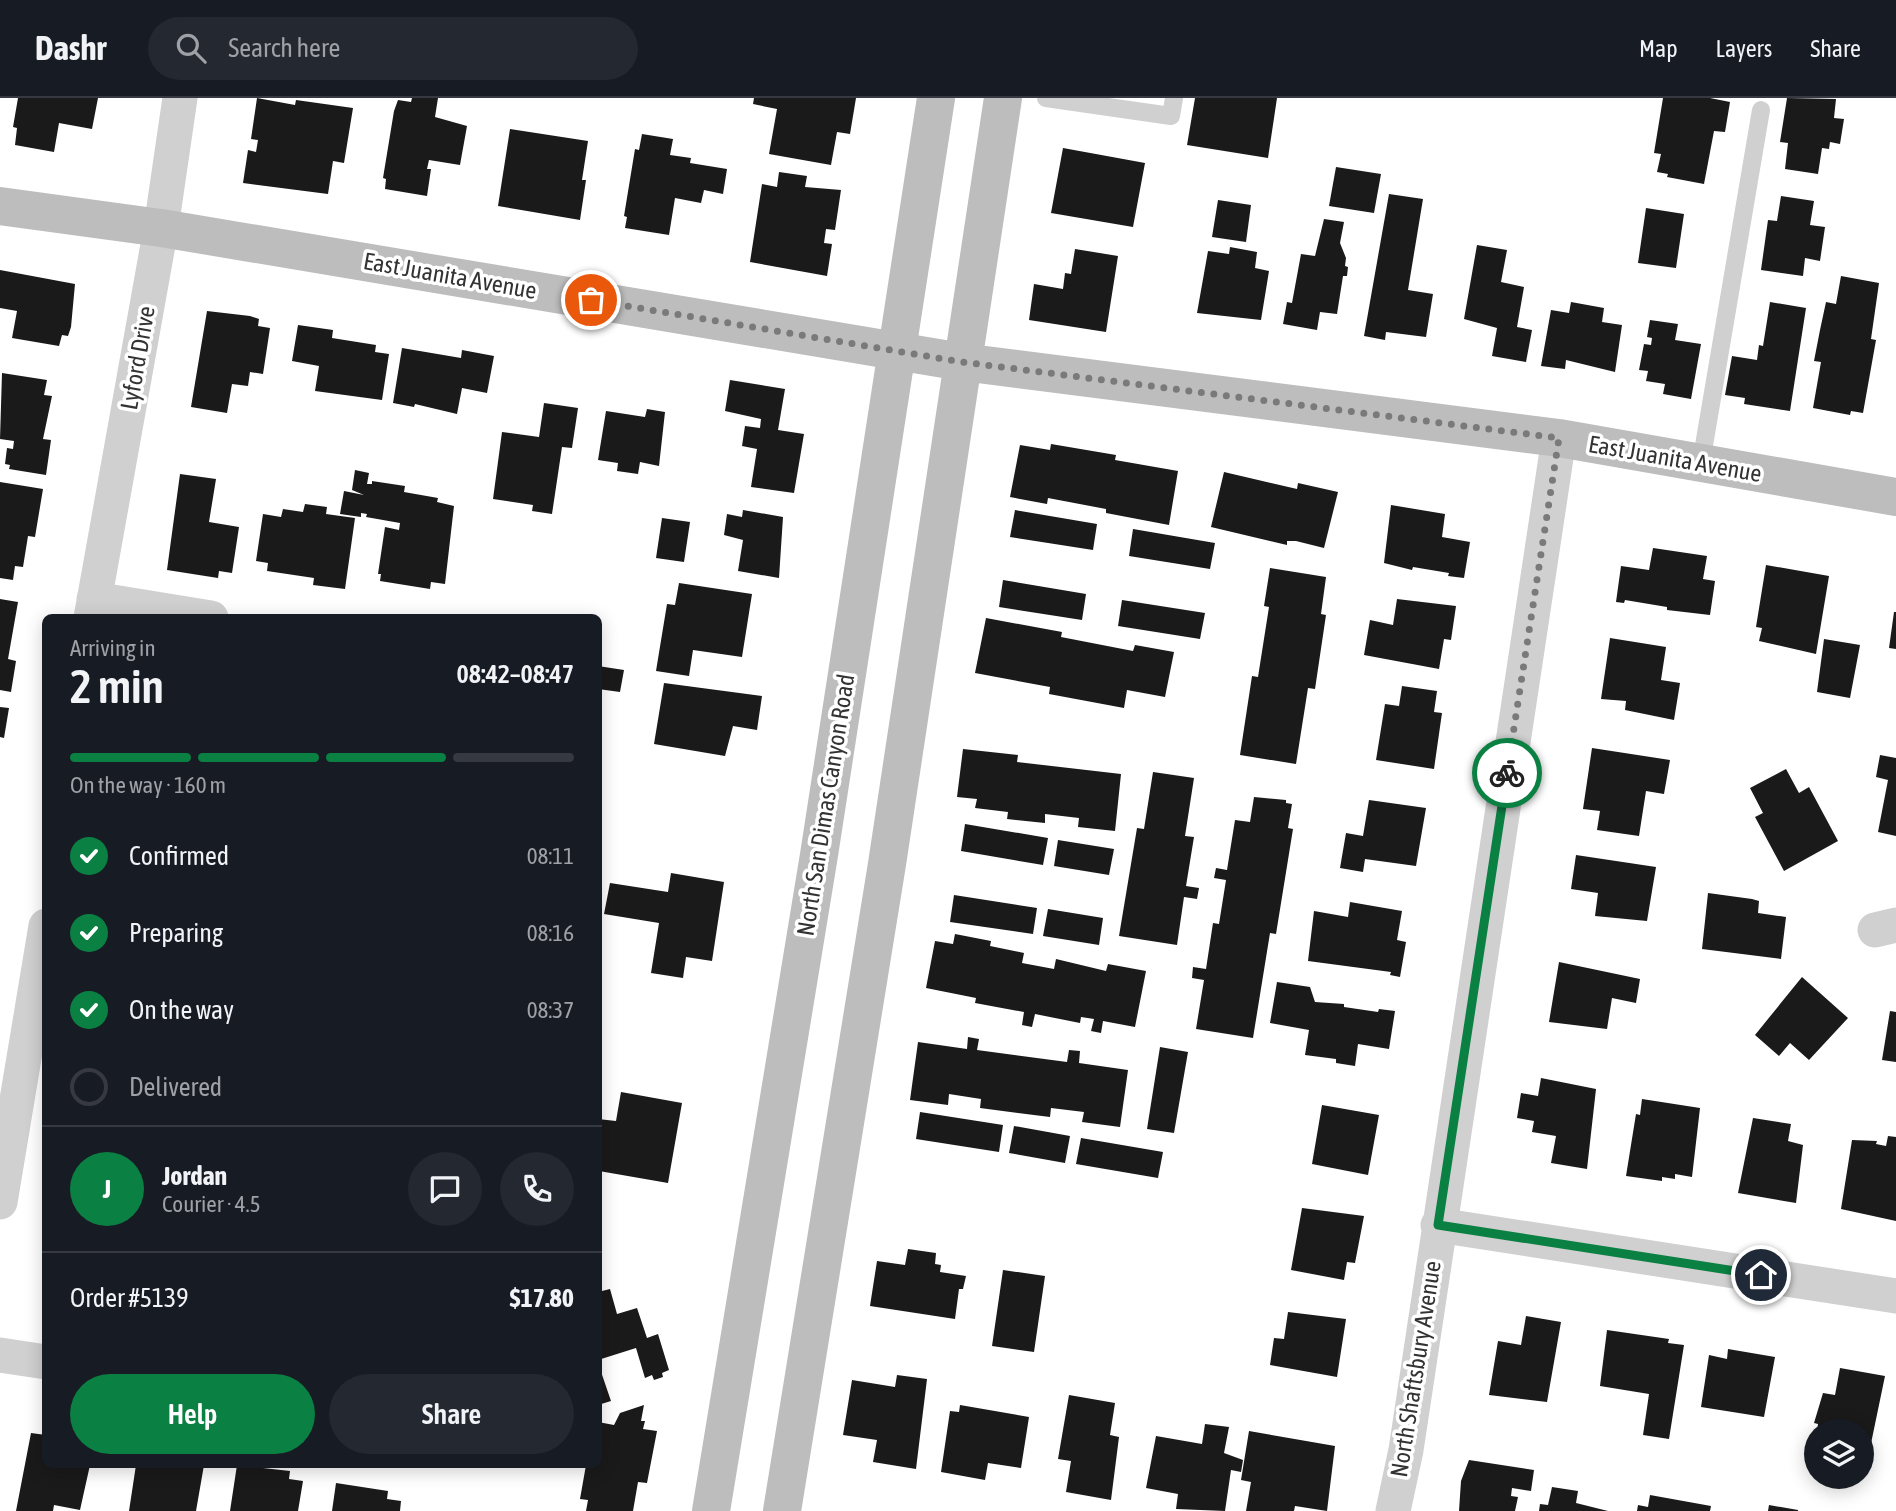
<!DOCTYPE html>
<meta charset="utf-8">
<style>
body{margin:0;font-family:"Asap Condensed",sans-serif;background:#242831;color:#f1f3f6;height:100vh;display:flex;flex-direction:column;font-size:26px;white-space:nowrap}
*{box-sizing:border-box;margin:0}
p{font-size:23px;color:#9ea1a6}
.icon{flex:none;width:38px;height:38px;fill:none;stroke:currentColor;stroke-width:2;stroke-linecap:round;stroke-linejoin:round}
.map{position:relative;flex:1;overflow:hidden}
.side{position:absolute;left:42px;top:516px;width:560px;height:854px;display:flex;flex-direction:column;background:#171b24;border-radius:10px;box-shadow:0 4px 18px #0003}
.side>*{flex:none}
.fabs{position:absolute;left:1804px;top:1321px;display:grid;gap:14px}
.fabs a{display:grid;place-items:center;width:70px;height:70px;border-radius:50%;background:#171b24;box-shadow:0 4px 18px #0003;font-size:35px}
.pin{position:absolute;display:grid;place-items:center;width:60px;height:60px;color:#fff;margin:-30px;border:4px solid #fff;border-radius:50%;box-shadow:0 2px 7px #0007}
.courier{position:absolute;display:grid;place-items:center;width:70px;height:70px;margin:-35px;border:5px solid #0b8043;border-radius:50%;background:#fff;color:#222;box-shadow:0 2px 9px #0007}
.overview em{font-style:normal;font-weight:600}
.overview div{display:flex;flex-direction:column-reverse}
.overview{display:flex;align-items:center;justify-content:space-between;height:119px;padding:0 28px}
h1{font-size:46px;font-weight:600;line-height:52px}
.bar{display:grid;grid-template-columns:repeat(4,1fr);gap:10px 7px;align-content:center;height:84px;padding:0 28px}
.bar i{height:9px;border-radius:5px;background:#363941}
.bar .current{background:#0b8043}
.bar p{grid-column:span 4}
.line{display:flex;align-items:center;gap:18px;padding:0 28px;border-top:2px solid #363941}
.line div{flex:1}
.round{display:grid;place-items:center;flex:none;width:74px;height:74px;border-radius:37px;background:#242831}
ol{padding:0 28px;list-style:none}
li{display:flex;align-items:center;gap:21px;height:77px}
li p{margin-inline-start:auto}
li .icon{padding:7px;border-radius:50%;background:#0b8043;color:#fff;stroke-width:4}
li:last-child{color:#9ea1a6}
li i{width:38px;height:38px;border:4px solid #363941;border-radius:50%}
.primary-button{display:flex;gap:14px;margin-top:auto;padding:14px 28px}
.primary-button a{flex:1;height:80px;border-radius:42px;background:#0b8043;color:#fff;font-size:28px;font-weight:600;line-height:80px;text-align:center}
.primary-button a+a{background:#242831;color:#f1f3f6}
header{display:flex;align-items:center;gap:42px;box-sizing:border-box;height:98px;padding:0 35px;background:#171b24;border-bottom:2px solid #363941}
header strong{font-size:33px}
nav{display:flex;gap:38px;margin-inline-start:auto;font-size:24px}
.search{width:490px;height:63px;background:#242831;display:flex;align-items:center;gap:18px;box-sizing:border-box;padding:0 24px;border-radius:38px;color:#9ea1a6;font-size:26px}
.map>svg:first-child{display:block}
.building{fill:#1a1a1a}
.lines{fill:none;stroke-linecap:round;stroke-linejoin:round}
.lane{stroke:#d0d0d0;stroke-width:18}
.street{stroke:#d0d0d0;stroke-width:35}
.secondary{stroke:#bdbdbd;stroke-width:38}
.done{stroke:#7a7a7a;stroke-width:7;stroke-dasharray:0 12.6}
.route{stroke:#0b8043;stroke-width:9}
.labels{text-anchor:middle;stroke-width:7;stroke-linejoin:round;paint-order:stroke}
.street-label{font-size:24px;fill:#333;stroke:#fff}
</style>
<header>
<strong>Dashr</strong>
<div class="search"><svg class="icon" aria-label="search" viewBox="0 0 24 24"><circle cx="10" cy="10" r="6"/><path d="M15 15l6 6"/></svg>Search here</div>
<nav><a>Map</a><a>Layers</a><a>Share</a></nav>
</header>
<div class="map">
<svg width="1896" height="1413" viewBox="0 0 1896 1413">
<rect width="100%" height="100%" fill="#fff"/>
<path class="building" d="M18 0H98L92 31 59 25 54 54 15 47 17 30 13 29Z
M257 0 295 7 296 2 353 10 344 65 333 63 328 96 243 85 248 52 256 54 258 42 251 41Z
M412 0H438L435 19 467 28 460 67 429 62 427 71H431L427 98 385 91 386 81 383 80 394 13 398 2 411 4Z
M754 0H856L850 36 837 34 831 67 769 56 777 11 753 6Z
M1195 0H1277L1268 60 1187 47Z
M1663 0H1710L1730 4 1725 34 1714 33 1704 86 1667 79 1668 76 1657 74 1661 56 1654 55Z
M1787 0 1836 1 1834 20 1844 21 1840 46 1830 44 1829 51 1822 50 1818 76 1785 71 1788 45 1780 44Z
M510 31 588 43 582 82H586L580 122 498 108Z
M642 36 673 41 670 57 691 60 690 65 727 71 723 96 704 92 701 105 675 100 669 137 625 130 627 119 624 118 635 51 639 52Z
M1063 50 1145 65 1133 129 1051 115Z
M1336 69 1381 76 1374 115 1329 108Z
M779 74 807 78 805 89 841 92 835 132 826 131 824 145 832 146 827 178 750 164 762 86 777 89Z
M1389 96 1423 101 1408 192 1433 196 1426 239 1386 234 1385 242 1364 238Z
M1781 98 1814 103 1810 127 1825 129 1820 163 1805 160 1803 178 1761 172 1768 122 1777 123Z
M1218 102 1251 107 1246 144 1212 139Z
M1646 110 1684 116 1676 170 1638 165Z
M1324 121 1344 124 1340 145 1346 160 1345 168 1348 169 1347 178H1343L1337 216 1320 214 1317 232 1283 226 1287 204 1292 205 1301 156 1315 158Z
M1477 147 1507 152 1501 184 1524 189 1517 229 1532 232 1526 264 1492 258 1497 230 1464 221Z
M1230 149 1257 154 1255 170 1269 173 1261 222 1197 215 1208 153 1229 156Z
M1075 151 1118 158 1106 234 1029 222 1034 186 1063 191 1065 175 1071 176Z
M0 172 75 186 71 229 68 238 62 237 59 248 12 240 17 213 0 210Z
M1841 178 1879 185 1871 241 1876 242 1863 315 1851 313 1850 317 1813 310 1821 264 1814 263 1820 232 1826 204 1836 206Z
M1571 204 1604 210 1602 224 1622 227 1615 274 1566 262 1565 271 1541 268 1551 212 1569 215Z
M1770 204 1806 210 1790 313 1744 306 1745 300 1725 297 1732 258 1757 262 1759 247 1763 248Z
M207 213 250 218 259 221 258 228 270 230 263 276 250 274 248 288 232 286 227 315 191 309Z
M1650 222 1678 226 1675 242 1701 246 1691 301 1663 296 1665 286 1646 283 1648 273 1639 272 1644 246 1651 247 1652 240 1647 239Z
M298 227 333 232 332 240 376 247 375 254 389 256 382 302 315 293 319 268 292 263Z
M402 250 461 260 462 252 494 258 487 295 462 290 457 316 415 306 414 309 393 305Z
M2 275 47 282 44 297 52 298 43 341 51 342 46 377 9 371 10 367 5 366 7 350 13 351 14 343 0 341Z
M730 282 785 291 778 332 804 336 794 395 751 389 757 351 742 348 745 328 760 330 761 321 725 313Z
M544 305 578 310 572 350 562 349 552 416 532 413 533 407 493 401 502 334 539 339Z
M647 311 665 314 659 368 640 364 638 376 617 373 618 365 598 362 606 313 645 319Z
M1051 346 1116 357 1115 362 1178 373 1169 427 1106 415V411L1048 400 1047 406 1010 399 1020 347 1050 352Z
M355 372 369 375 367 386H372V383L405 388 404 394 438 400 437 404 454 408 445 486 431 484 430 491 380 483 381 476H378L385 429 399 432 400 425 366 419 367 416 361 415V419L340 416 344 393 364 397 352 392Z
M1224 374 1297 391 1298 385 1338 394 1324 450 1296 443H1287V447L1211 429Z
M180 376 216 381 209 424 239 429 232 475 219 473 218 480 167 472Z
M0 384 43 391 35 439 28 438 23 469 15 468 13 482 0 480Z
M305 406 327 409 326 416 355 420 345 491 313 487 314 480 267 473 268 465 256 463 263 416 281 419 283 411 303 414Z
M1391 407 1445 416 1442 439 1470 444 1464 480 1448 478 1449 475 1413 469 1412 472 1384 465Z
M743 412 783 419 779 480 738 473 743 442 724 437 727 416 742 419Z
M1015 412 1097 426 1093 452 1010 439Z
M662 420 690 424 684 464 656 460Z
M1133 431 1215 445 1210 471 1129 458Z
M1653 450 1707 458 1703 481 1715 483 1710 517 1667 512V509L1625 502 1624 505 1616 504 1621 468 1649 472Z
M1766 467 1829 478 1816 556 1759 543 1762 530 1756 529Z
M1270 470 1326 479 1321 516 1326 517 1315 591 1308 590 1296 666 1240 657 1252 578 1258 579 1269 509 1264 508Z
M1003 482 1086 496 1082 522 999 509Z
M679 485 752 496 742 559 693 552 689 578 656 573 667 506 675 507Z
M0 501 18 504 8 561 16 563 11 594 0 592Z
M1397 501 1456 508 1451 542 1444 541 1439 571 1364 557 1370 522 1393 527Z
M1122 502 1205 515 1200 541 1118 528Z
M1894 514H1896V551L1889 550Z
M986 520 1062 534 1061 539 1133 553 1135 547 1174 554 1165 599 1127 592 1124 610 1049 596 1050 589 975 575Z
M1610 540 1666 549 1661 582 1680 585 1674 622 1625 612 1626 603 1601 601Z
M1824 541 1860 547 1850 600 1817 594Z
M598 568 624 572 620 594 598 591Z
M664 585 762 598 757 632 733 628 725 658 654 646Z
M1402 588 1437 593 1434 614 1442 615 1434 671 1376 662 1385 606 1399 608Z
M0 609 9 610 4 640 0 639Z
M1592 650 1670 662 1664 696 1646 693 1639 738 1597 732 1600 713 1583 711Z
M963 651 1018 657 1017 664 1121 676 1115 733 1078 729 1079 720 1045 716V725L1007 721 1008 714 975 710 977 701 957 699Z
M1880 657 1896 660V738L1878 734 1888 682 1876 679Z
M1786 671 1799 695 1809 689 1838 743 1784 773 1755 719 1763 715 1750 690Z
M1153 674 1194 680 1185 738 1194 739 1186 788 1199 790 1197 801 1184 799 1177 847 1119 838 1137 730 1144 731Z
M1254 699 1286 702V705L1292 706 1288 730 1293 731 1276 836 1270 835 1253 940 1196 931 1204 882 1192 880 1193 869 1206 871 1213 825 1219 826 1226 782 1214 780 1216 770 1227 772 1235 722 1250 724Z
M1369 702 1426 710 1416 768 1365 761 1363 774 1340 770 1346 735 1363 738Z
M965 726 1048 740 1043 767 961 753Z
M1058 742 1114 751 1109 777 1054 768Z
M1576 757 1656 769 1647 823 1595 818 1598 795 1571 791Z
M671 775 724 784 712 863 686 859 683 880 651 875 659 825 604 816 610 785 668 794Z
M1708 795 1752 801 1759 803 1758 815 1786 819 1781 861 1702 851Z
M954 797 1037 810 1033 836 950 824Z
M1350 804 1402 813 1397 842 1406 844 1400 879 1390 877 1391 874 1308 863 1314 813 1348 819Z
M1048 811 1103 820 1099 847 1043 838Z
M955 836 991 843 990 848 1024 855 1022 865 1054 871 1056 861 1106 873 1108 866 1146 873 1135 929 1103 923 1101 935 1091 933 1094 921 1081 919 1080 925 1035 916 1032 929 1022 927 1024 914 975 905 976 900 926 890 935 843 953 846Z
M1559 864 1640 881 1636 905 1612 900 1607 931 1549 924Z
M1802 879 1848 920 1809 962 1790 945 1779 958 1755 937Z
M1277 884 1310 889 1315 904 1344 906V909L1378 914 1379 911 1395 913 1389 951 1358 946 1355 968 1336 965V961L1305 957 1309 932 1270 925Z
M1890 913 1896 914V964L1882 962Z
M968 939 979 941 977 952 1067 964 1069 952 1080 953 1079 965 1128 972 1120 1029 1082 1024 1084 1014 1051 1010 1050 1019 980 1010 981 1001 949 996 948 1007 910 1002 918 944 967 951Z
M1160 949 1188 954 1174 1035 1147 1031Z
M1541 980 1596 991 1587 1071 1551 1065 1556 1038 1532 1034 1534 1023 1517 1020 1521 995 1538 998Z
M621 994 682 1005 668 1085 599 1073 598 1021 616 1023Z
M1642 1001 1700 1010 1692 1079 1675 1076V1081L1662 1079V1083L1626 1078 1636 1016 1640 1017Z
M1322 1007 1379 1017 1368 1077 1312 1066Z
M920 1014 1003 1027 999 1054 916 1041Z
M1753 1020 1791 1026 1788 1043 1803 1047 1796 1105 1738 1095Z
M1014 1028 1070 1038 1065 1065 1009 1055Z
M1888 1038 1896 1039V1123L1841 1111 1852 1042 1877 1043 1876 1046 1886 1048Z
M1081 1040 1163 1054 1158 1080 1076 1066Z
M1302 1110 1364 1118 1355 1165 1347 1164 1344 1182 1291 1172Z
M908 1151 936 1155 935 1166 941 1167 940 1174 966 1178 963 1191H959L955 1221 870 1208 877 1163 905 1167Z
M1003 1172 1045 1178 1034 1254 992 1248Z
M610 1191 617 1216 637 1210 647 1240 658 1236 669 1272 662 1275 663 1279 654 1282 652 1277 645 1280 636 1250 598 1262V1194Z
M1288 1214 1346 1221 1337 1279 1270 1267 1274 1240 1284 1241Z
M1526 1218 1561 1224 1547 1304 1489 1297 1498 1243 1521 1247Z
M1607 1232 1669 1241 1668 1245 1684 1247 1669 1341 1643 1337 1649 1296 1600 1288Z
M1728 1251 1775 1259 1764 1319 1701 1309 1709 1257 1727 1261Z
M598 1265 611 1303 598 1307Z
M1840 1270 1885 1278 1869 1355 1862 1354V1334H1817L1818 1326 1814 1325 1823 1295 1835 1297Z
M897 1277 927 1281 916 1371 873 1364 877 1342 843 1337 852 1282 895 1289Z
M1069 1297 1115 1305 1110 1337 1119 1339 1111 1402 1066 1394 1071 1363 1058 1361Z
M644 1307 641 1323H645L643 1331 657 1333 647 1385 638 1384 633 1413H586L588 1402 580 1401 586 1367H598V1324L614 1327 620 1315Z
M960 1307 1029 1319 1021 1370 988 1365 985 1382 941 1374 950 1313 959 1314Z
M1205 1326 1229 1329 1224 1355 1243 1362 1241 1374 1231 1372 1225 1413 1176 1411 1178 1396 1146 1390 1156 1338 1202 1346Z
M1249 1333 1335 1348 1327 1413 1295 1408 1294 1413H1246L1251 1384 1241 1382Z
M31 1335 46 1337V1367H90L80 1412 54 1407 53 1413H16Z
M1469 1362 1534 1372 1531 1393 1512 1390 1511 1398 1518 1399 1515 1413H1459L1461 1383Z
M136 1367H204L196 1413H129Z
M237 1367 290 1373 289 1381 303 1383 298 1413H230Z
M336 1385 388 1393 387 1401 401 1403 400 1413H332Z
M1552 1389 1578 1393 1576 1405 1608 1413H1539L1540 1406 1548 1407Z
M1650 1397 1711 1408 1710 1413H1637L1638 1407 1648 1409Z
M1769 1407 1798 1412V1413H1768Z"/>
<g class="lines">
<path class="lane" d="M1046 0 1171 18 1174 0
M1701 365 1761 12"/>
<path class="street" d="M94 501 211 520
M91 520 161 130 180 0
M1875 832 1896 827
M0 1104 46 828
M1438 1127 1896 1198
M0 1257 46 1264
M1393 1413 1406 1352 1559 340"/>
<path class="secondary" d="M0 108 161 130 962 264 1559 340 1896 399
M711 1413 819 757 936 0
M782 1413 887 766 1003 0"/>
</g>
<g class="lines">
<path class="done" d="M591 202 962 264 1559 340 1507 675"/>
<path class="route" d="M1507 675 1438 1127 1761 1177"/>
</g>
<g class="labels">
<g class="street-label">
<text transform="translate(450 178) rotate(10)" y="8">East Juanita Avenue</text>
<text transform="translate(138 260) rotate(-80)" y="8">Lyford Drive</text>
<text transform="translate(1675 361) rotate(10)" y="8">East Juanita Avenue</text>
<text transform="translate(826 707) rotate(-81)" y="8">North San Dimas Canyon Road</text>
<text transform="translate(1416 1271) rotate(-81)" y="8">North Shaftsbury Avenue</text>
</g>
</g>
</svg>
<div class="fabs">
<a><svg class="icon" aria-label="layers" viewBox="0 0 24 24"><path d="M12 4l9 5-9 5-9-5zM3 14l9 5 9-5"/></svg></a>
</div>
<div class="pin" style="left:591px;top:202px;background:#ea580c"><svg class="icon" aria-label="bag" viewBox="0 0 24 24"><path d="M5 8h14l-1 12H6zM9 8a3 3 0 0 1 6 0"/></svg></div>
<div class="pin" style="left:1761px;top:1177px;background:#1f2937"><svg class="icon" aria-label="home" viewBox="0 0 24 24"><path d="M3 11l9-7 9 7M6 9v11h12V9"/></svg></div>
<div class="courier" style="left:1507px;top:675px"><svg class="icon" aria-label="bike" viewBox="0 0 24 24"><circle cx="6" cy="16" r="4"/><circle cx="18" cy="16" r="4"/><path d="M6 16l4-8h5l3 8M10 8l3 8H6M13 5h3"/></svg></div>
<section class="side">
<div class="overview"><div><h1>2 min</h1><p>Arriving in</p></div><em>08:42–08:47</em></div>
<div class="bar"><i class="current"></i><i class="current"></i><i class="current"></i><i></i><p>On the way · 160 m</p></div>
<ol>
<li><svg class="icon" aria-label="check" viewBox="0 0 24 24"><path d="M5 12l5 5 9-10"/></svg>Confirmed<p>08:11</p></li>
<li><svg class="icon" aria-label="check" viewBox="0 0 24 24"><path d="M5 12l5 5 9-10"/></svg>Preparing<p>08:16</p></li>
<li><svg class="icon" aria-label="check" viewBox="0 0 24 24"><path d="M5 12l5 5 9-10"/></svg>On the way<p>08:37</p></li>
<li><i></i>Delivered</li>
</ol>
<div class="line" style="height:126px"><b class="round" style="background:#0b8043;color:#fff">J</b><div><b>Jordan</b><p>Courier · 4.5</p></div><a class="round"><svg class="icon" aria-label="chat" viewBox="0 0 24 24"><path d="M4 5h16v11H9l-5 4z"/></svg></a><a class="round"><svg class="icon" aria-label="phone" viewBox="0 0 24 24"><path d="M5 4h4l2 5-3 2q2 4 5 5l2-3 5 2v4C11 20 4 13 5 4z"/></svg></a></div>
<div class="line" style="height:91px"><div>Order #5139</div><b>$17.80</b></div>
<div class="primary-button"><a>Help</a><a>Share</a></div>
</section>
</div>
